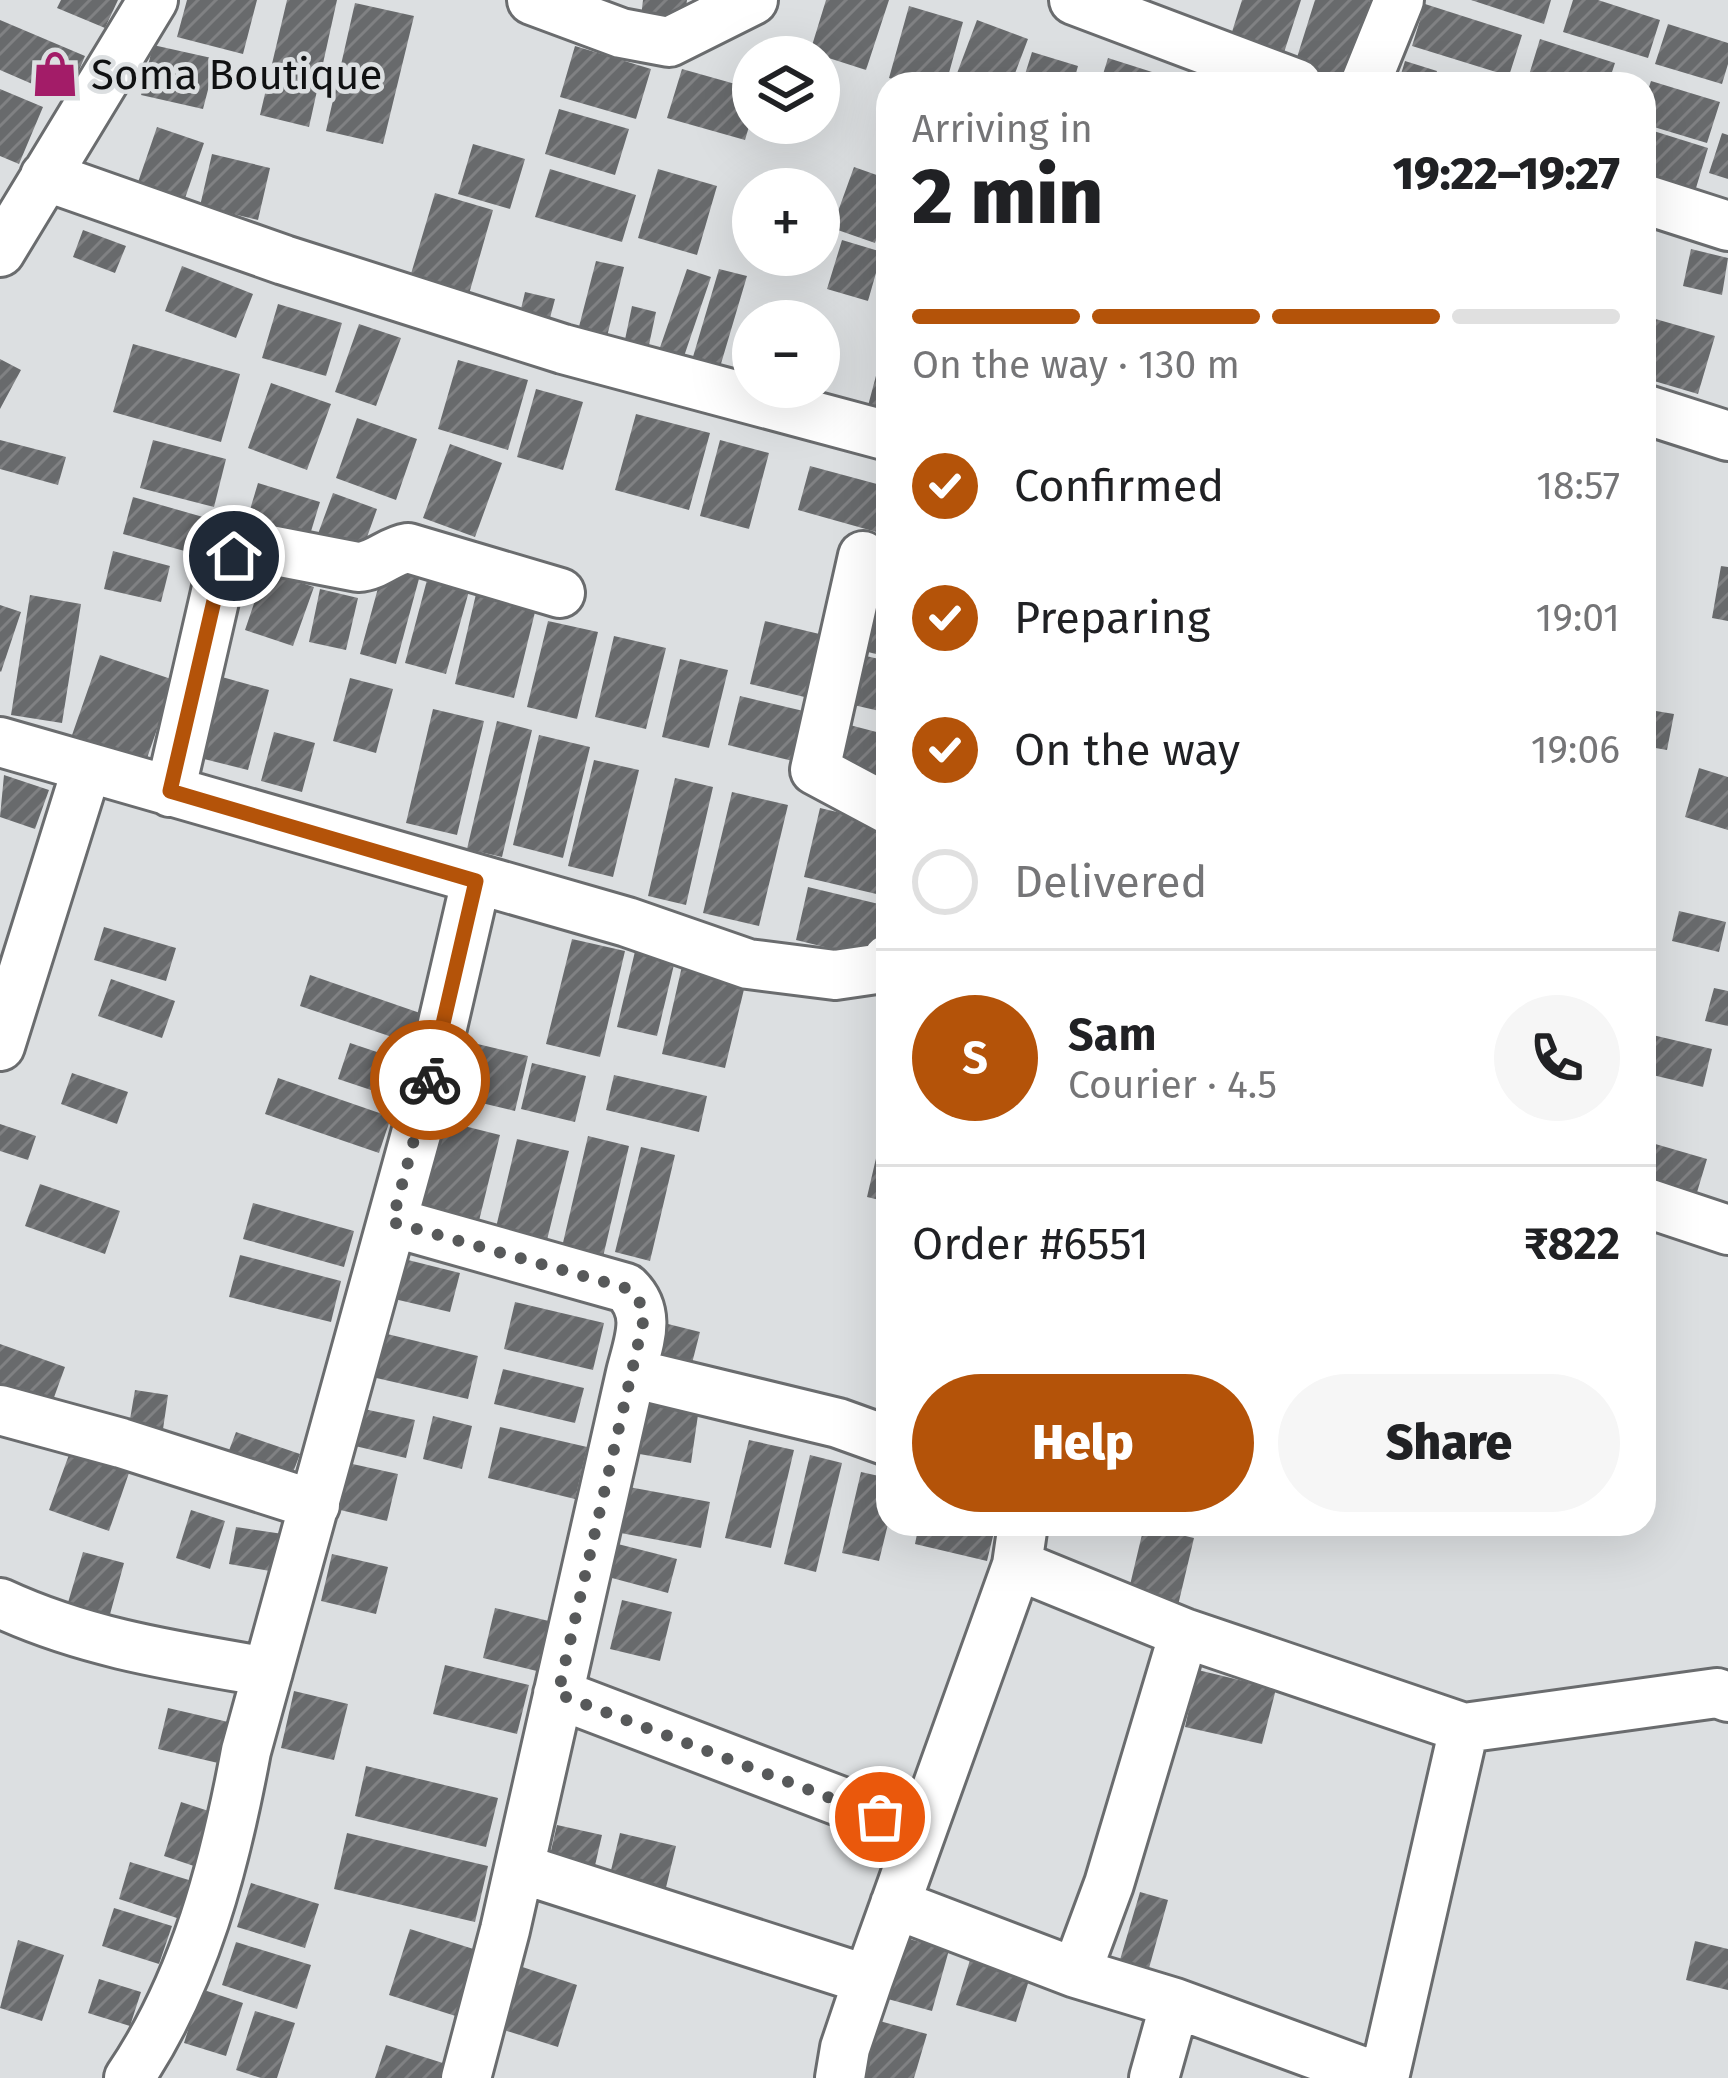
<!DOCTYPE html>
<meta charset="utf-8">
<style>
body{margin:0;font-family:"Fira Sans",sans-serif;background:#f6f6f6;color:#202124;height:100vh;display:flex;flex-direction:column;font-size:45px;white-space:nowrap}
*{box-sizing:border-box;margin:0}
p{font-size:39px;color:#757577}
.icon{flex:none;width:66px;height:66px;fill:none;stroke:currentColor;stroke-width:2;stroke-linecap:round;stroke-linejoin:round}
.map{position:relative;flex:1;overflow:hidden}
.sheet{position:absolute;left:876px;top:72px;width:780px;height:1464px;display:flex;flex-direction:column;background:#fff;border-radius:36px;box-shadow:0 12px 48px #0002}
.sheet>*{flex:none}
.fabs{position:absolute;left:732px;top:36px;display:grid;gap:24px}
.fabs a{display:grid;place-items:center;width:108px;height:108px;border-radius:50%;background:#fff;box-shadow:0 12px 48px #0002;font-size:60px}
.pin{position:absolute;display:grid;place-items:center;width:102px;height:102px;color:#fff;margin:-51px;border:6px solid #fff;border-radius:50%;box-shadow:0 3px 12px #0007}
.courier{position:absolute;display:grid;place-items:center;width:120px;height:120px;margin:-60px;border:9px solid #b45309;border-radius:50%;background:#fff;color:#222;box-shadow:0 3px 15px #0007}
.headline em{font-style:normal;font-weight:800}
.headline div{display:flex;flex-direction:column-reverse}
.headline{display:flex;align-items:center;justify-content:space-between;height:204px;padding:0 36px}
h1{font-size:78px;font-weight:800;line-height:90px}
.bar{display:grid;grid-template-columns:repeat(4,1fr);gap:18px 12px;align-content:center;height:144px;padding:0 36px}
.bar i{height:15px;border-radius:9px;background:#e0e0e0}
.bar .active{background:#b45309}
.bar p{grid-column:span 4}
.line{display:flex;align-items:center;gap:30px;padding:0 36px;border-top:3px solid #e0e0e0}
.line div{flex:1}
.round{display:grid;place-items:center;flex:none;width:126px;height:126px;border-radius:63px;background:#f6f6f6}
ol{padding:0 36px;list-style:none}
li{display:flex;align-items:center;gap:36px;height:132px}
li p{margin-inline-start:auto}
li .icon{padding:12px;border-radius:50%;background:#b45309;color:#fff;stroke-width:4}
li:last-child{color:#757577}
li i{width:66px;height:66px;border:6px solid #e0e0e0;border-radius:50%}
.primary-button{display:flex;gap:24px;margin-top:auto;padding:24px 36px}
.primary-button a{flex:1;height:138px;border-radius:72px;background:#b45309;color:#fff;font-size:48px;font-weight:800;line-height:138px;text-align:center}
.primary-button a+a{background:#f6f6f6;color:#202124}
.map>svg:first-child{display:block}
.building{fill:url(#building-hatch)}
.lines{fill:none;stroke-linecap:round;stroke-linejoin:round}
.minor-casing{stroke:#6a6c6e;stroke-width:54}
.minor{stroke:#fff;stroke-width:48}
.done{stroke:#57595a;stroke-width:12;stroke-dasharray:0 21.6}
.route{stroke:#b45309;stroke-width:15}
.labels{text-anchor:middle;stroke-width:9;stroke-linejoin:round;paint-order:stroke}
.poi-label{font-size:42px;fill:#101112;stroke:#dcdfe1;text-anchor:start}
</style>
<div class="map">
<svg width="1728" height="2078" viewBox="0 0 1728 2078">
<defs>
<pattern id="building-hatch" width="6" height="6" patternUnits="userSpaceOnUse" patternTransform="scale(3)"><rect width="6" height="6" fill="#686a6c"/><path d="M-1 1l2-2M0 6l6-6M5 7l2-2" fill="none" stroke="#808183"/></pattern>
</defs>
<rect width="100%" height="100%" fill="#dcdfe1"/>
<path class="building" d="M61 0H118L105 28 57 8Z
M187 0H257L243 54 177 37Z
M287 0H337L309 127 260 115Z
M643 0H687L684 22 641 17Z
M826 0H889L866 70 810 52Z
M1242 0H1301L1280 65 1227 48Z
M1315 0H1370L1345 82 1294 67Z
M1471 0H1551L1544 24Z
M1573 0H1598L1660 20 1648 58 1563 32Z
M355 3 414 16 383 144 326 131Z
M1425 4 1522 35 1509 76 1412 46Z
M909 6 963 22 946 84H910L889 78Z
M0 20 85 56 67 99 0 70Z
M977 20 1028 39 1011 84H953Z
M1668 24 1728 43V64L1722 84 1655 64Z
M1540 39 1615 63 1608 84H1556L1529 75Z
M153 45 216 59 203 109 141 95Z
M575 46 651 69 636 119 560 97Z
M1032 52 1078 66 1073 84H1022Z
M1108 58 1171 78 1169 84H1100Z
M1405 61 1437 71 1433 84H1398Z
M682 69 753 89V113L745 140 667 118Z
M1651 81 1720 102 1707 143 1644 124V102Z
M0 89 43 107 19 164 0 156Z
M559 109 629 129 615 175 545 154Z
M157 127 204 143 181 210 134 194Z
M1644 128 1708 148 1690 208 1644 193Z
M1722 133 1728 135V179L1709 173Z
M473 144 525 159 510 209 458 194Z
M212 154 270 168 258 220 200 206Z
M854 167 888 179V206L875 243 832 228Z
M550 169 636 195 622 242 535 217Z
M658 169 717 186 697 255 638 238Z
M435 193 493 210 467 301 408 284Z
M83 230 126 246 115 273 73 257Z
M842 240 882 252 868 301 827 289Z
M1691 249 1728 258 1722 295 1683 286Z
M596 261 624 267 604 349 575 342Z
M182 266 253 294 236 338 165 311Z
M687 269 711 277 679 371 655 362Z
M719 269 747 276 715 384 687 377Z
M525 292 555 299 546 333 517 326Z
M278 304 342 323 326 376 262 358Z
M632 306 656 312 646 359 622 354Z
M1645 316 1715 336 1698 394 1644 378Z
M359 324 401 338 376 406 335 392Z
M133 344 240 374 221 442 113 412Z
M881 357 888 358V423L865 417Z
M0 359 21 370 0 409Z
M458 360 528 380 508 450 438 429Z
M271 383 331 404 307 470 248 448Z
M536 389 583 402 563 470 517 457Z
M636 414 710 433 689 510 615 490Z
M357 418 417 439 396 500 336 478Z
M0 440 66 457 58 485 0 469Z
M153 440 226 459 214 507 140 488Z
M720 440 769 453 749 529 700 516Z
M450 444 502 463 475 537 423 518Z
M810 466 888 487 880 533 798 510Z
M258 483 320 502 305 551 243 533Z
M333 493 377 509 360 557 315 542Z
M133 497 210 519 199 555 123 534Z
M113 551 170 566 161 602 104 589Z
M384 566 420 575 396 664 360 654Z
M1721 566 1728 567V621L1712 618Z
M265 571 314 587 293 646 245 630Z
M427 580 469 591 446 674 405 663Z
M320 589 358 598 346 650 309 642Z
M476 594 536 608 514 698 455 684Z
M30 595 81 604 62 723 11 715Z
M0 605 21 612 1 672 0 671Z
M869 610 888 615V657L860 650Z
M548 621 598 632 577 719 527 707Z
M765 621 832 637 817 700 750 684Z
M614 636 666 648 646 729 595 717Z
M857 654 888 661V713L845 703Z
M100 655 174 680 145 764 71 738Z
M680 659 728 670 709 748 662 737Z
M222 677 269 690 248 770 200 758Z
M350 678 393 689 376 753 333 741Z
M740 696 812 713 801 763 728 745Z
M433 709 484 721 457 835 406 823Z
M1644 709 1674 714 1667 750 1644 746Z
M497 721 532 730 502 857 467 849Z
M842 723 888 735V781L831 768Z
M274 732 315 743 302 792 261 781Z
M539 735 590 747 563 858 513 845Z
M594 760 639 770 613 877 568 866Z
M1699 768 1728 777V830L1685 817Z
M4 775 49 790 35 829 0 817Z
M675 778 713 787 686 905 648 896Z
M732 792 788 805 759 926 703 913Z
M820 808 888 824 885 896 804 877Z
M808 887 887 906 874 959 796 940Z
M1679 911 1726 922 1719 952 1672 941Z
M104 927 176 948 166 981 94 960Z
M572 939 625 951 600 1057 546 1044Z
M637 943 677 952 657 1036 617 1027Z
M682 966 746 981 725 1068 662 1054Z
M310 975 420 1013 410 1043 300 1006Z
M111 979 175 1001 162 1038 98 1016Z
M1714 988 1728 991V1026L1705 1021Z
M1644 1033 1712 1049 1703 1087 1644 1073Z
M465 1041 528 1056 515 1111 452 1096Z
M350 1043 413 1064 401 1100 338 1079Z
M532 1063 586 1076 575 1122 521 1109Z
M72 1073 128 1092 117 1124 61 1104Z
M614 1075 707 1096 699 1132 606 1110Z
M278 1078 391 1117 379 1153 265 1114Z
M436 1119 500 1135 477 1229 413 1214Z
M0 1124 36 1136 28 1160 0 1151Z
M588 1136 629 1146 603 1257 562 1247Z
M517 1139 569 1151 544 1252 493 1240Z
M880 1141 888 1142V1202L867 1197Z
M1645 1141 1707 1159 1695 1199 1644 1183Z
M641 1147 675 1155 650 1261 615 1252Z
M40 1184 120 1211 105 1254 25 1226Z
M253 1203 354 1231 344 1267 243 1239Z
M240 1255 341 1281 331 1322 229 1297Z
M400 1258 460 1273 450 1312 390 1298Z
M515 1302 604 1323 593 1370 504 1349Z
M652 1320 700 1332 689 1375 641 1363Z
M383 1333 478 1356 468 1399 372 1377Z
M0 1344 65 1367 48 1414 0 1397Z
M503 1369 584 1388 575 1423 494 1404Z
M135 1390 168 1395 162 1436 128 1431Z
M637 1397 699 1408 691 1463 628 1452Z
M364 1409 415 1420 406 1458 355 1446Z
M433 1416 472 1426 462 1469 423 1459Z
M500 1427 587 1447 575 1499 488 1478Z
M236 1432 300 1454 286 1491 222 1469Z
M749 1440 794 1450 771 1548 725 1538Z
M71 1449 130 1470 109 1531 49 1510Z
M810 1455 842 1463 816 1572 784 1564Z
M348 1463 398 1474 387 1521 336 1509Z
M861 1472 888 1478V1524L879 1561 842 1553Z
M618 1485 710 1502 701 1548 610 1531Z
M191 1510 225 1521 210 1569 176 1558Z
M919 1524H996L987 1561 915 1544Z
M1144 1526 1194 1538 1175 1618 1125 1606Z
M236 1527 283 1534 276 1572 229 1564Z
M606 1541 677 1559 668 1593 597 1574Z
M83 1552 124 1563 109 1618 67 1606Z
M332 1554 388 1567 376 1614 321 1601Z
M622 1600 672 1612 660 1661 610 1649Z
M495 1608 553 1622 541 1672 483 1658Z
M445 1665 529 1685 517 1734 433 1714Z
M1198 1670 1276 1689 1262 1744 1185 1727Z
M294 1691 348 1704 334 1760 281 1748Z
M168 1708 241 1725 231 1766 158 1749Z
M366 1766 498 1798 486 1847 355 1816Z
M181 1802 230 1818 212 1872 164 1856Z
M557 1825 602 1835 591 1883 546 1872Z
M347 1833 488 1866 475 1922 334 1889Z
M620 1833 676 1846 662 1904 606 1891Z
M130 1862 192 1881 180 1919 119 1899Z
M251 1883 319 1904 305 1948 237 1927Z
M1140 1892 1168 1900 1146 1979 1117 1970Z
M114 1908 172 1926 159 1964 102 1946Z
M410 1929 483 1952 462 2018 389 1995Z
M891 1934 949 1950 932 2011 873 1995Z
M18 1940 64 1955 42 2021 0 2008Z
M1695 1941 1728 1949V1990L1686 1980Z
M236 1942 311 1965 297 2009 222 1985Z
M970 1960 1030 1977 1016 2022 956 2005Z
M507 1962 577 1985 558 2047 488 2025Z
M99 1979 141 1992 130 2026 88 2013Z
M201 1989 243 2003 226 2056 184 2043Z
M255 2011 295 2023 277 2078H261L236 2070Z
M865 2017 927 2034 914 2078H847Z
M386 2045 446 2064 441 2078H375Z"/>
<g class="lines">
<defs>
<path id="minor" d="M532 0 621 33 669 42 753 0
M1074 0 1297 84
M1365 84 1399 0
M45 176 284 260 563 349 888 436
M1644 199 1728 226
M0 252 153 0
M1644 409 1728 436
M863 556 815 770 888 809
M0 742 627 922 748 964 835 975 883 968 888 959
M170 792 219 579 234 556 265 549 358 567C377 566 389 551 408 548L560 593
M0 1046 87 768
M1644 1202 1728 1230
M392 1222 626 1288C652 1313 639 1341 631 1373L838 1423 888 1441
M0 1410 121 1443 315 1505
M1023 1524 1017 1565 1184 1633 1464 1728 1688 1697 1717 1693 1728 1697
M0 1603C86 1643 175 1656 268 1672
M558 1694 921 1832
M519 1868 868 1980
M895 1904 1076 1973 1109 1884 1184 1633
M1076 1973 1175 2003 1380 2078
M129 2078C195 1981 225 1864 246 1751L424 1105 476 881
M466 2078 505 1930 631 1373
M840 2078 845 2048 868 1980 1017 1565
M1154 2078 1175 2003
M1384 2078 1464 1728"/>
</defs>
<use href="#minor" class="minor-casing"/>
<use href="#minor" class="minor"/>
</g>
<g class="lines">
<path class="done" d="M430 1080 392 1222 626 1288 639 1300 644 1318 558 1694 880 1817"/>
<path class="route" d="M234 556 219 579 170 791 476 881 430 1080"/>
</g>
<defs>
<symbol id="shop-bare" viewBox="-9 -9 18 18"><path d="M-5-2.5h2.3a2.7 3.5 0 0 1 5.4 0H5L5.5 6h-11ZM-1.5-2.5h3a1.5 2.3 0 0 0-3 0Z" fill="#a31c68" stroke="#dcdfe1" stroke-width="2.5" paint-order="stroke"/></symbol>
</defs>
<g fill-rule="evenodd">
<use href="#shop-bare" x="22" y="41" width="66" height="66"/>
</g>
<g class="labels">
<g class="poi-label">
<text x="91" y="89">Soma Boutique</text>
</g>
</g>
</svg>
<div class="fabs">
<a><svg class="icon" aria-label="layers" viewBox="0 0 24 24"><path d="M12 4l9 5-9 5-9-5zM3 14l9 5 9-5"/></svg></a>
<a>+</a>
<a>−</a>
</div>
<div class="pin" style="left:880px;top:1817px;background:#ea580c"><svg class="icon" aria-label="bag" viewBox="0 0 24 24"><path d="M5 8h14l-1 12H6zM9 8a3 3 0 0 1 6 0"/></svg></div>
<div class="pin" style="left:234px;top:556px;background:#1f2937"><svg class="icon" aria-label="home" viewBox="0 0 24 24"><path d="M3 11l9-7 9 7M6 9v11h12V9"/></svg></div>
<div class="courier" style="left:430px;top:1080px"><svg class="icon" aria-label="bike" viewBox="0 0 24 24"><circle cx="6" cy="16" r="4"/><circle cx="18" cy="16" r="4"/><path d="M6 16l4-8h5l3 8M10 8l3 8H6M13 5h3"/></svg></div>
<section class="sheet">
<div class="headline"><div><h1>2 min</h1><p>Arriving in</p></div><em>19:22–19:27</em></div>
<div class="bar"><i class="active"></i><i class="active"></i><i class="active"></i><i></i><p>On the way · 130 m</p></div>
<ol>
<li><svg class="icon" aria-label="check" viewBox="0 0 24 24"><path d="M5 12l5 5 9-10"/></svg>Confirmed<p>18:57</p></li>
<li><svg class="icon" aria-label="check" viewBox="0 0 24 24"><path d="M5 12l5 5 9-10"/></svg>Preparing<p>19:01</p></li>
<li><svg class="icon" aria-label="check" viewBox="0 0 24 24"><path d="M5 12l5 5 9-10"/></svg>On the way<p>19:06</p></li>
<li><i></i>Delivered</li>
</ol>
<div class="line" style="height:216px"><b class="round" style="background:#b45309;color:#fff">S</b><div><b>Sam</b><p>Courier · 4.5</p></div><a class="round"><svg class="icon" aria-label="phone" viewBox="0 0 24 24"><path d="M5 4h4l2 5-3 2q2 4 5 5l2-3 5 2v4C11 20 4 13 5 4z"/></svg></a></div>
<div class="line" style="height:156px"><div>Order #6551</div><b>₹822</b></div>
<div class="primary-button"><a>Help</a><a>Share</a></div>
</section>
</div>
